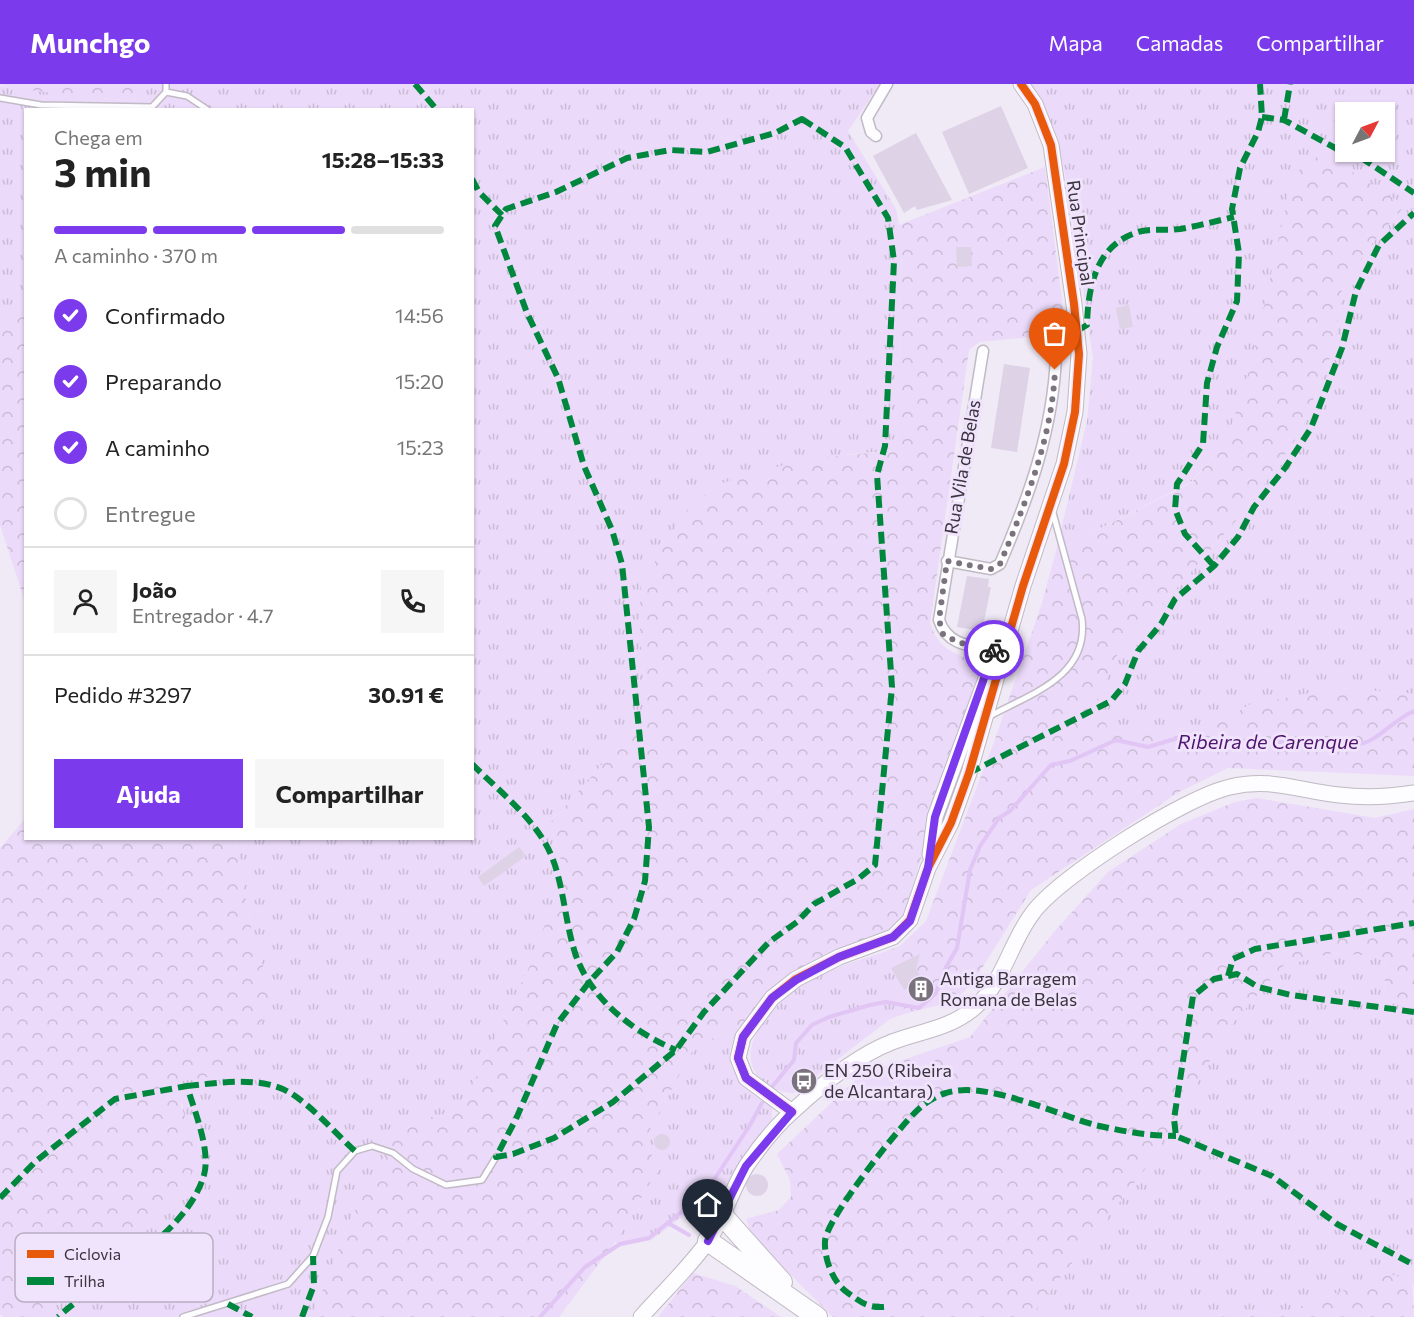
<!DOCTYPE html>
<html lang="pt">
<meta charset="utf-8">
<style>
body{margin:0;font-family:Commissioner,sans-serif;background:#f6f6f6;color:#222;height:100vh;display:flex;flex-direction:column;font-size:22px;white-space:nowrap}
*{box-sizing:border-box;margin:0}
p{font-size:20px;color:#767676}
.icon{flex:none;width:33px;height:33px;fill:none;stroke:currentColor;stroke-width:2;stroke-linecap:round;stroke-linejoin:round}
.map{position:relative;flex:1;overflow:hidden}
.drawer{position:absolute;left:24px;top:24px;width:450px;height:732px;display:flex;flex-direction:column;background:#fff;border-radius:0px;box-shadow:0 2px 4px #0004}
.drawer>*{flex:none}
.needle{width:39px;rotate:49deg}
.buttons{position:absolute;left:1335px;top:18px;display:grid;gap:12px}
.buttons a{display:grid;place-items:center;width:60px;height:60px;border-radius:0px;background:#fff;box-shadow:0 2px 4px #0004;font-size:30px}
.pin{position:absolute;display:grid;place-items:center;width:51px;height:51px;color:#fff;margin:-62px -26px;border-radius:50% 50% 50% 0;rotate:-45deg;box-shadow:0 0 6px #0007}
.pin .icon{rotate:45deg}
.courier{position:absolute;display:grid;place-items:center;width:60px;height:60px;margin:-30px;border:4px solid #7c3aed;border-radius:50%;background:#fff;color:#222;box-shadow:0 2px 8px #0007}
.overview em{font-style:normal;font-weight:700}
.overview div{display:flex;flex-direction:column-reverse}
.overview{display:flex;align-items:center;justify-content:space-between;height:102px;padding:0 30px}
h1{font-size:39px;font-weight:700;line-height:45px}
.bar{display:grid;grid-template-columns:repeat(4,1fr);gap:9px 6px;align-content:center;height:72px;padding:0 30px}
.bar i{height:8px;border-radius:4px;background:#e0e0e0}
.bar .active{background:#7c3aed}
.bar p{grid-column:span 4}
.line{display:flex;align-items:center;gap:15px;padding:0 30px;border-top:2px solid #e0e0e0}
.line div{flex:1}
.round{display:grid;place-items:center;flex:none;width:63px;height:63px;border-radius:0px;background:#f6f6f6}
ol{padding:0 30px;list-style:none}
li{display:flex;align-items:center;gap:18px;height:66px}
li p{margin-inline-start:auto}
li .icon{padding:6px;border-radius:50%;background:#7c3aed;color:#fff;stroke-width:4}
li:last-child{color:#767676}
li i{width:33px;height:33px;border:3px solid #e0e0e0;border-radius:50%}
.button{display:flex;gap:12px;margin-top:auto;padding:12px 30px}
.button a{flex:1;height:69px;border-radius:0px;background:#7c3aed;color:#fff;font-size:24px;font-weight:700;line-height:69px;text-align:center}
.button a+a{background:#f6f6f6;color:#222}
header{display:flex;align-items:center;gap:36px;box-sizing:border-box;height:84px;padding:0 30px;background:#7c3aed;color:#fff}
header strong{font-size:28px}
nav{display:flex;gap:33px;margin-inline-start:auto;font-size:21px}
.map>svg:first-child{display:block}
.grass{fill:url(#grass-tufts);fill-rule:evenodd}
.forest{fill:url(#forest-crowns)}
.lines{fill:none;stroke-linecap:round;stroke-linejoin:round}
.stream{stroke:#e1c5f5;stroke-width:4}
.building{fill:#ded2e7}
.lane-casing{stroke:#c0bac4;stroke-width:8}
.street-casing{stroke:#c0bac4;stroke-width:13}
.secondary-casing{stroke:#c0bac4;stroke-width:17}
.highway-casing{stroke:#c0bac4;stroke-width:22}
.lane{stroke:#fdfcfe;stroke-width:5}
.street{stroke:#fdfcfe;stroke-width:10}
.secondary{stroke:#fdfcfe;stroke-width:15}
.highway{stroke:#fdfcfe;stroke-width:20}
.quiet{stroke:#00873e;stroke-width:6;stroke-dasharray:12 6;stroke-linecap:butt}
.cycleway-casing{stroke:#f0e3fc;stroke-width:11}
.cycleway{stroke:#e8590c;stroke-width:8}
.done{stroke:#7a737e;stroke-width:6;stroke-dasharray:0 10.8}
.route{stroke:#7c3aed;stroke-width:8}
.labels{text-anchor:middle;stroke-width:6;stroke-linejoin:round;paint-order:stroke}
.street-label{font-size:18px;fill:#3a343e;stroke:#f0e3fc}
.poi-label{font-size:18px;fill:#3a343e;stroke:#f0e3fc;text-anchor:start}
.water-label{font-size:20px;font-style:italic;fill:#4f156e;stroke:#f0e3fc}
.key{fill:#f0e3fc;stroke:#b9aec3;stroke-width:1.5}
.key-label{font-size:16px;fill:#3a343e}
</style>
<header>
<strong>Munchgo</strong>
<nav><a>Mapa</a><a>Camadas</a><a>Compartilhar</a></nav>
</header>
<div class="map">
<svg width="1414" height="1233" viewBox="0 0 1414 1233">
<defs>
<pattern id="grass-tufts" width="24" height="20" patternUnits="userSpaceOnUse" patternTransform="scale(1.5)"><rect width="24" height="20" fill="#ebdaf9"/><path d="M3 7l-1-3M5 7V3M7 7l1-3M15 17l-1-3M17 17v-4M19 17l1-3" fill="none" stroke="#cabcd6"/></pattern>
<pattern id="forest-crowns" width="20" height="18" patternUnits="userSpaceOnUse" patternTransform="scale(1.5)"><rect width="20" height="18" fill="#ebdaf9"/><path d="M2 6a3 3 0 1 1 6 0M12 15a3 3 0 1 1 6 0" fill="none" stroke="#cabcd6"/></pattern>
</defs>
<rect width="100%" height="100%" fill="#f0e9f6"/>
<path class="grass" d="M154 0H880L848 47 896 125 902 157 897 366 852 370 719 400 684 429 639 537 648 629 550 739 564 787 532 877 460 1027 401 1041 350 1136 312 1233H45L52 1218 67 1201 156 1136 183 1022 176 1013 175 997 220 991 274 916 252 849 235 755 472 754V26H26L25 231H0V2L129 17Z
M1030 0H1414V610L1339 604 1251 620 1210 643 1109 649 1098 613 1115 574 1248 423 1300 349 1335 261 1342 204 1368 164 1405 122 1252 277 1227 356 1191 398 1056 467 1087 337 1093 274 1072 128 1058 55 1041 16ZM1346 28H1384V68H1346Z
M900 862 904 930 890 935 794 1009C781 1009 761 1001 755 988 746 970 752 956 762 941 799 886 843 884 900 862Z
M1333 869 1386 873 1384 911 1414 916V1204L1412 1196 1388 1190 1278 1231 1227 1223 1222 1233H1030L1149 1080 1231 941 1283 882Z
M741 942C714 986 739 994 772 1020V1036L731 1097 651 1156 622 1162 615 1158 659 1084 644 1057 695 962Z"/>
<path class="forest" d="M0 0H154L129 17C109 14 7 6 0 0Z
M1323 69 1405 122 1368 164 1342 204 1335 261 1300 349 1248 423 1115 574 1098 614 1109 649 1210 643 1251 620 1339 604 1414 610V692L1228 684 1179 708 1031 806 972 900 954 917 904 930 900 862 926 837 994 658 1042 519 1056 467 1191 399 1227 356 1252 277 1290 103 1301 83Z
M1045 83 1065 241 1053 251 979 258 969 266 930 539C939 568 956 569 981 580L902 836 896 844 754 926 741 942 695 962 644 1057 659 1084 615 1158 559 1233H312L350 1136 401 1040 460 1027 532 877 564 787 550 739 648 629 639 537 641 501 684 429 719 400 801 376 897 366 902 157 899 141Z
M0 231H25V518L0 441Z
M1257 714 1375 734 1414 725V916L1384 912 1386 873 1333 869 1283 882 1231 941 1149 1080 1030 1233H833L752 1152 746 1135 779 1126 791 1113 790 1096 777 1070 862 990 970 953 1054 848 1108 788 1181 740 1235 718Z
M25 735 26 754 235 755 252 849 274 916 247 963 220 991 176 998C177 1022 193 1042 194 1068 194 1147 75 1168 45 1233H3L0 1230V764Z
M693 1189 735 1202 781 1233H658Z
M1388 1190 1412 1196 1414 1233H1222L1227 1223 1278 1231Z"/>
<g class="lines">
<path class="stream" d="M771 1004 794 976 796 959 812 941 829 933 870 921 886 918 919 924 936 909 945 885 957 864 970 786 980 762 999 734 1010 727 1051 681 1070 677 1116 656 1148 663 1178 654 1356 661C1380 657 1392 636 1414 627
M668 1139 689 1151
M540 1233 585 1183 620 1160 649 1154 706 1108 750 1041 762 1019"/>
</g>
<path class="building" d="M1001 22 1028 84 969 110 942 48Z
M916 49 952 116 917 126 915 122 904 129 873 72Z
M956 163H971L972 182 957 183Z
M1129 221 1133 243 1120 245 1116 224Z
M1004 280 1030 284 1017 368 991 364Z
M967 492 989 495 988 503H991L982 547 957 543Z
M519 763 526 772 484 802 478 793Z
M920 870 916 885 930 909 919 916 909 903 904 906 891 884Z
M654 1058a8 8 0 1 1 16 0a8 8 0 1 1-16 0Z
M746 1101a11 11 0 1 1 22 0a11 11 0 1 1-22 0Z"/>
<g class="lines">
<defs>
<path id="lane" d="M166 8 187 12 208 26
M0 14 41 21 152 23 166 8V0
M988 633C1030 610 1089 593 1082 535L1053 429
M183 1233 288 1200 313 1172 328 1133 337 1087 355 1067 372 1062 393 1069 413 1085 446 1101 482 1096 496 1073"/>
<path id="street" d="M876 52 871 48 867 34 887 0
M983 267 939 536C947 562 972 562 996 567
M947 477 991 485 1000 480C1029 413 1053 346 1056 272"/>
<path id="secondary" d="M930 771 935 733 988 589
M792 1028 746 994 738 974 743 953 772 914 796 895 839 873 893 853 910 836 928 784 951 739 969 689 1023 502 1064 380 1075 328 1079 270 1074 220 1051 61 1035 20 1021 0
M641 1233C663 1208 689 1184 708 1157 724 1134 732 1104 747 1081 760 1062 776 1042 793 1027 821 1001 856 972 892 958 921 947 949 945 974 924 1003 900 1010 859 1032 830 1058 793 1185 713 1230 703 1271 693 1299 707 1339 711 1364 714 1389 713 1414 709"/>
<path id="highway" d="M722 1131 782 1198
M708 1157 817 1233"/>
</defs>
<use href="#lane" class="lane-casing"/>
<use href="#street" class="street-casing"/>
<use href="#secondary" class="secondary-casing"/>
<use href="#highway" class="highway-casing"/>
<use href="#lane" class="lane"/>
<use href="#street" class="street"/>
<use href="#secondary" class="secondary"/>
<use href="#highway" class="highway"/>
<path class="quiet" d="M415 0 437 26
M1262 33 1284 36 1337 65 1363 75 1414 109
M802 35 845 63 888 134 894 177 885 362 877 391 892 603 875 781 858 795 814 820 797 838 769 858 704 928 676 966 613 1018 554 1054 513 1070 496 1073 516 1035 557 940 590 897 617 868 634 835 645 797 649 743 622 480 612 446 584 382 558 294 527 229 495 142 506 125 556 108 627 74 670 66 707 68 775 49Z
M1284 36 1290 0
M472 95 479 108 502 131
M1077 247 1087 241C1088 203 1096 161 1138 148 1151 144 1166 147 1180 145 1198 142 1216 137 1234 133
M1214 482 1185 450 1175 425 1177 400 1203 360 1207 299 1217 263 1237 217 1239 169 1232 125 1240 84 1258 48 1262 33 1260 0
M472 680C500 708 537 736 552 773 563 801 565 834 573 862 586 912 631 947 676 966
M969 689 1111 617 1125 600 1138 567 1161 540 1175 515 1214 482 1238 453 1254 423 1285 384 1311 344 1342 264 1356 207 1379 161 1414 129
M1228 892 1233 875 1255 865 1414 839
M1414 928 1291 911 1258 903 1237 890 1214 895 1193 912 1174 1035 1176 1052 1272 1092 1337 1140 1414 1181
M187 1002C219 999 263 991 292 1010 315 1025 335 1049 355 1067
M0 1114 36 1077 115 1015 187 1002C194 1026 211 1066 204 1091 186 1152 103 1192 58 1233
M228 1220 252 1233
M884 1223C867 1224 861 1218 848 1209 833 1199 824 1175 825 1157 826 1135 903 1037 922 1022 928 1017 939 1011 946 1009 985 996 1055 1030 1095 1041 1122 1047 1148 1052 1176 1052
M302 1233 314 1201 313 1172"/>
<defs>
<path id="cycleway" d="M792 1028 746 994 738 974 743 953 772 914 796 895 839 873 893 853 910 836 928 784 951 739 969 689 1023 502 1064 380 1075 328 1079 270 1074 220 1051 61 1035 20 1021 0"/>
</defs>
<use href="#cycleway" class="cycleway-casing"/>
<use href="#cycleway" class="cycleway"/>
</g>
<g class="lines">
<path class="done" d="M994 566 957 558 943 550 939 536 947 477 991 485 1000 480C1026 418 1052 354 1055 286"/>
<path class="route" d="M708 1157 746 1082 792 1028 746 994 738 974 743 953 772 914 796 896 839 873 893 853 910 837 928 784 935 733 994 566"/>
</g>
<defs>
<symbol id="building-disc" viewBox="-11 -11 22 22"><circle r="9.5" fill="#7a737e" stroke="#f0e3fc"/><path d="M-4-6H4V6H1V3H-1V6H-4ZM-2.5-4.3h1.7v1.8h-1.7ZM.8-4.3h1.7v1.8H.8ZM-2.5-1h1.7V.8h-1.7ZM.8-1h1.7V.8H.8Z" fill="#fff"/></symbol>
<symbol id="bus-disc" viewBox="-11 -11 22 22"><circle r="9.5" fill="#7a737e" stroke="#f0e3fc"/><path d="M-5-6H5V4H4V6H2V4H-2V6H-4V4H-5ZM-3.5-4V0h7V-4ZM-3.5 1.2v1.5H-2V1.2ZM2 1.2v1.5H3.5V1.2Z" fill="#fff"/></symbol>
</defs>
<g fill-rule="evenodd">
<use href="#building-disc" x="906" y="890" width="30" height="30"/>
<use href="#bus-disc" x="789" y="982" width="30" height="30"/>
</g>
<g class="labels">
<g class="street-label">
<text transform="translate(1080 149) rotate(82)" y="6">Rua Principal</text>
<text transform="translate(963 383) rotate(-80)" y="6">Rua Vila de Belas</text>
</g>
<g class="poi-label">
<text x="940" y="901">Antiga Barragem<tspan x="940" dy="21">Romana de Belas</tspan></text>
<text x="824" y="993">EN 250 (Ribeira<tspan x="824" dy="21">de Alcantara)</tspan></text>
</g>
<g class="water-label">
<text x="1268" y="665">Ribeira de Carenque</text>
</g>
</g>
<rect x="15" y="1149" width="198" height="69" rx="9" class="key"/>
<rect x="27" y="1166" width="27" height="8" fill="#e8590c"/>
<rect x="27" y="1193" width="27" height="8" fill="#00873e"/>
<g class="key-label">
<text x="64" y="1176">Ciclovia</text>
<text x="64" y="1203">Trilha</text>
</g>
</svg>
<div class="buttons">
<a><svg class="needle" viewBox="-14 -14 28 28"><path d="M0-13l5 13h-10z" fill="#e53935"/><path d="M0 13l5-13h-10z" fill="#767676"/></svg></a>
</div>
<div class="pin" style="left:1055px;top:286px;background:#ea580c"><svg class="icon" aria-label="bag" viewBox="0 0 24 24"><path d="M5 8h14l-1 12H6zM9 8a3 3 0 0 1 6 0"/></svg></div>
<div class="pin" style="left:708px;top:1157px;background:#1f2937"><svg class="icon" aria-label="home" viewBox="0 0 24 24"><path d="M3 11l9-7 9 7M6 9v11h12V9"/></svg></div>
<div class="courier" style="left:994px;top:566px"><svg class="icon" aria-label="bike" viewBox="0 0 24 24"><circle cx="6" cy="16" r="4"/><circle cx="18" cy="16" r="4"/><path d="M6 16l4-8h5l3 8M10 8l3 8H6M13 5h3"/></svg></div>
<section class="drawer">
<div class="overview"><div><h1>3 min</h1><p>Chega em</p></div><em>15:28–15:33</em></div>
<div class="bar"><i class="active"></i><i class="active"></i><i class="active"></i><i></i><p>A caminho · 370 m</p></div>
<ol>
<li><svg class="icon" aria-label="check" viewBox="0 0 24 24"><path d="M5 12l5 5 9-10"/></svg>Confirmado<p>14:56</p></li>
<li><svg class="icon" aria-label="check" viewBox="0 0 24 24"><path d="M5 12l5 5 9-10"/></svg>Preparando<p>15:20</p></li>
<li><svg class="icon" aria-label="check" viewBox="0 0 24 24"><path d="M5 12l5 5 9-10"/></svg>A caminho<p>15:23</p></li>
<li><i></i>Entregue</li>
</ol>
<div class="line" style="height:108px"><a class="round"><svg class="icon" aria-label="person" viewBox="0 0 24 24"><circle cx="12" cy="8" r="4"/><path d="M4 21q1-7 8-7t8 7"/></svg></a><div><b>João</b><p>Entregador · 4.7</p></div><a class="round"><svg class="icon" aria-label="phone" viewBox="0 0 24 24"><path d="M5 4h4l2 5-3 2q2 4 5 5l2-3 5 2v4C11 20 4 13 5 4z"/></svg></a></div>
<div class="line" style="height:78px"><div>Pedido #3297</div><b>30.91 €</b></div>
<div class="button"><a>Ajuda</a><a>Compartilhar</a></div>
</section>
</div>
